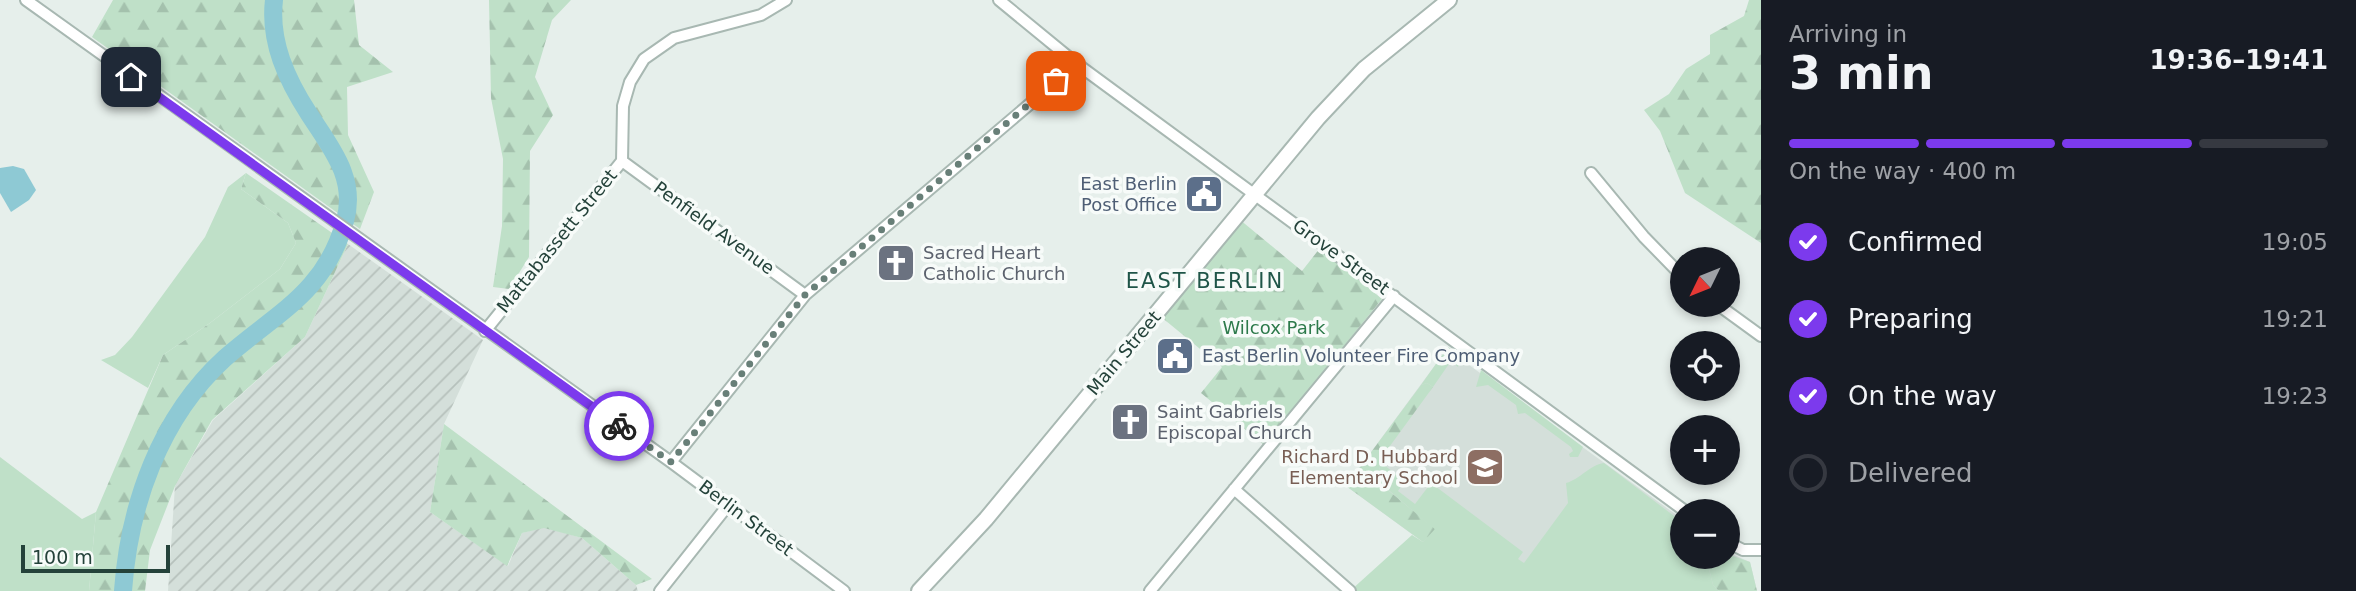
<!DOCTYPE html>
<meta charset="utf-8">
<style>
body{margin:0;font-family:"DejaVu Sans",sans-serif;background:#242831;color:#f1f3f6;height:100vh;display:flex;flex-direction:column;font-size:26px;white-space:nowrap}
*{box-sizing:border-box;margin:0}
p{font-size:23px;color:#9ea1a6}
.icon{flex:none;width:38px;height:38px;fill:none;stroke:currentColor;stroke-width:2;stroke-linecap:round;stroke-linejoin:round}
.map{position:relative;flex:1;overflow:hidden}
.drawer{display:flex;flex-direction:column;background:#171b24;width:595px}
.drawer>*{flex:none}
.needle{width:46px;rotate:227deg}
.controls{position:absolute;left:1670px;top:247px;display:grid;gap:14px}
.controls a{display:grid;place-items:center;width:70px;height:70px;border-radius:50%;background:#171b24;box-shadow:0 4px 10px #0003;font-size:35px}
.scale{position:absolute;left:21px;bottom:18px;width:149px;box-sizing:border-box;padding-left:7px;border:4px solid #24423a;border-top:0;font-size:19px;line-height:24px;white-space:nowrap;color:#24423a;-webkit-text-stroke:5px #f7fbf9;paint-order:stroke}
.pin{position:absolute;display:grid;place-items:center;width:60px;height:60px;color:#fff;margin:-30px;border-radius:14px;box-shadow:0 4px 10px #0006}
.courier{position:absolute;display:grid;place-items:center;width:70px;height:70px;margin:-35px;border:5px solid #7c3aed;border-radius:50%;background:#fff;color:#222;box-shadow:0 2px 9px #0007}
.headline em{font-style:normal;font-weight:700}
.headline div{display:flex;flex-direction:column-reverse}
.headline{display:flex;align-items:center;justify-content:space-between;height:119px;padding:0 28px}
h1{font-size:46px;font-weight:700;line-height:52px}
.bar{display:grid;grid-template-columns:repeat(4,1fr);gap:10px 7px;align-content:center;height:84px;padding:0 28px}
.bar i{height:9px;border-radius:5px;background:#363941}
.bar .on{background:#7c3aed}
.bar p{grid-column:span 4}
ol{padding:0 28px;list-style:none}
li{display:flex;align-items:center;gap:21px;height:77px}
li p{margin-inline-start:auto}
li .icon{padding:7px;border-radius:50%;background:#7c3aed;color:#fff;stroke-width:4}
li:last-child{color:#9ea1a6}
li i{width:38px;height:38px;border:4px solid #363941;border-radius:50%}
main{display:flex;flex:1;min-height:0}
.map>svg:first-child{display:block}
.built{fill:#d4dfda}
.industrial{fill:url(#industrial-furrows)}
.green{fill:#bfe0c8}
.forest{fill:url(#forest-firs)}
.water{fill:#8ec9d4}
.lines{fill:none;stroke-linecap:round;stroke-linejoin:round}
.river{stroke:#8ec9d4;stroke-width:18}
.minor-casing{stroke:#a8b8b2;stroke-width:14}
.tertiary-casing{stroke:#a8b8b2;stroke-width:18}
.minor{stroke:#fff;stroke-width:10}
.tertiary{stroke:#fff;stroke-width:14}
.done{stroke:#687f78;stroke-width:7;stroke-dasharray:0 12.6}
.route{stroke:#7c3aed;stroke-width:9}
.labels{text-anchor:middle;stroke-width:7;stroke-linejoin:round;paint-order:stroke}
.service-label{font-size:18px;fill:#4e5e75;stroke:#f7fbf9;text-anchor:end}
.street-label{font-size:18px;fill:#24423a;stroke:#f7fbf9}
.worship-label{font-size:18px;fill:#5b616d;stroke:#f7fbf9;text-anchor:start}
.park-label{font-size:18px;fill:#2d7a4b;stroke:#f7fbf9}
.education-label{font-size:18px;fill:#785e54;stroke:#f7fbf9;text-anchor:end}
.quarter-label{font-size:21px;letter-spacing:2px;fill:#1f5548;stroke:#f7fbf9}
</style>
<main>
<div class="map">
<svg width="1761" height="591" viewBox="0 0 1761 591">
<defs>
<pattern id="industrial-furrows" width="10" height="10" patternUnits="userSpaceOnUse" patternTransform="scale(1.75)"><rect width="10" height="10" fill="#d4dfda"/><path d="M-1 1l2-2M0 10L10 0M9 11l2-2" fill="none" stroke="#b6c1bc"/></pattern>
<pattern id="forest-firs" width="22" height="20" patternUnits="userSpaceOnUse" patternTransform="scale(1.75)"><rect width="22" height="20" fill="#bfe0c8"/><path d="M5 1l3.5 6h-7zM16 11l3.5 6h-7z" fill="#a4c1ad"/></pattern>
</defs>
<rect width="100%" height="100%" fill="#e6efeb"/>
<path class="built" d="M1447 349 1682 519V556H1727V552L1750 562 1757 591H1490L1346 486Z"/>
<path class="industrial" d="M348 244 483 340 444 424 430 512 508 566 522 533 544 527 582 538 636 585 638 591H168L175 486 213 420 305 337Z"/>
<path class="green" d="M246 173 241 189 288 223 296 243 280 269 210 323 163 355 148 388 101 360 115 355 132 337 205 237 228 187Z
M1448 347 1460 357 1458 367 1451 361 1433 387 1427 383 1421 385Z
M1481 370 1583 447 1578 457H1570L1569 454 1573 451 1571 447 1525 413 1518 414 1516 405 1488 385 1476 387Z
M0 457 82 519 96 512 89 591H0Z
M1604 463 1682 522V556L1697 557 1709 569 1713 585 1719 591H1350L1412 535 1423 542 1434 529 1385 487 1379 467 1384 465 1405 481 1398 491 1415 504 1431 483 1523 552 1518 559 1524 563 1568 503 1566 483C1581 479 1589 465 1604 463Z"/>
<path class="forest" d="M113 0H354L359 45 393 72 347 87 348 135 374 192 360 229 92 37Z
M489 0H571L552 20 535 77 553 115 530 151 529 257 509 289 493 287 502 226 503 159 491 98Z
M1749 0H1761V243L1685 193 1660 131 1644 110 1669 94 1686 69 1710 54V35L1744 16Z
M246 173 348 244 305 337 212 420 175 486 150 550 145 591H89L96 512 163 355 210 323 280 269 296 243 288 223 241 189Z
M1239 219 1302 271 1320 248 1382 299 1264 445 1201 393 1222 367 1160 316Z
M1427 383 1433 387 1379 461 1384 465 1379 467 1384 484 1389 491 1435 529 1423 542 1346 486 1421 385Z
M444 424 652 579 636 585 582 538 544 528 522 533 507 566 430 512Z
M1727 554 1750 562 1757 591H1719L1713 585 1709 569 1698 557 1727 556Z"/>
<path class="water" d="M13 166 24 169 36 190 29 200 11 212 0 193V168Z"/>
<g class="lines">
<path class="river" d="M123 591C129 505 160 417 225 358 276 313 325 293 345 221 357 178 331 148 309 114 287 80 269 42 274 0"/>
<defs>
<path id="minor" d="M26 0 671 462 844 591
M999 0 1077 64 1685 511
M622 161 805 295
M1591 173 1644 237 1682 276
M1717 304 1761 336
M485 331 622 161 623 106 630 82 644 59 674 38 761 15 786 0
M671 462 805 295 1077 64
M1234 489 1350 591
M1727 542 1743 550H1761
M660 591 729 504
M1150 591 1394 296"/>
<path id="tertiary" d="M919 591 986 519 1318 118 1364 69 1449 0"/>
</defs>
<use href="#minor" class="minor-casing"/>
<use href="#tertiary" class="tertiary-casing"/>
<use href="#minor" class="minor"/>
<use href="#tertiary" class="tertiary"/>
</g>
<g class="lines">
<path class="done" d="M619 426 671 462 805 295 1056 81"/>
<path class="route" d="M131 77 619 426"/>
</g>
<defs>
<symbol id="civic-square" viewBox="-11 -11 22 22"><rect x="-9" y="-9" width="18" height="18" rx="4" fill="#5c6f8a" stroke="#f7fbf9"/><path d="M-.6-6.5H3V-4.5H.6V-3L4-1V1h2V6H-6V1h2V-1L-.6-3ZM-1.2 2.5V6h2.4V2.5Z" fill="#fff"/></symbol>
<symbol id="church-square" viewBox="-11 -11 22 22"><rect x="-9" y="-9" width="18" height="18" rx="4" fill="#6b7280" stroke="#f7fbf9"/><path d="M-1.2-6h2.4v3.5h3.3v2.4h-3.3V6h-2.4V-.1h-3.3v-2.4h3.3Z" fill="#fff"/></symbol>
<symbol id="school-square" viewBox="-11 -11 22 22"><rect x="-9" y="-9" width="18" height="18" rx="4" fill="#8d6e63" stroke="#f7fbf9"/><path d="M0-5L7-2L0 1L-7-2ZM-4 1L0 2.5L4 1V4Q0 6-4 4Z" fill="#fff"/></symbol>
</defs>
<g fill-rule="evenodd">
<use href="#civic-square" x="1182" y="172" width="44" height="44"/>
<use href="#church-square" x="874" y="241" width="44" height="44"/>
<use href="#civic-square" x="1153" y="334" width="44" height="44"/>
<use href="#church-square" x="1108" y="400" width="44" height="44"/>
<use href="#school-square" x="1463" y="445" width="44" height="44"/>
</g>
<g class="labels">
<g class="service-label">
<text x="1177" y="190">East Berlin<tspan x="1177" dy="21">Post Office</tspan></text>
<text x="1202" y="362" text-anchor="start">East Berlin Volunteer Fire Company</text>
</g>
<g class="street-label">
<text transform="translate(714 228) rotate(36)" y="6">Penfield Avenue</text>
<text transform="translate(557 241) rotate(-51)" y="6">Mattabassett Street</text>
<text transform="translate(1341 257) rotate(36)" y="6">Grove Street</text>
<text transform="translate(1124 353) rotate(-50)" y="6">Main Street</text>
<text transform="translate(746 518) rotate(37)" y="6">Berlin Street</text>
</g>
<g class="worship-label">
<text x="923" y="259">Sacred Heart<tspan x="923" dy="21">Catholic Church</tspan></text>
<text x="1157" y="418">Saint Gabriels<tspan x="1157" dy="21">Episcopal Church</tspan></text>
</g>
<g class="park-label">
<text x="1274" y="334">Wilcox Park</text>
</g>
<g class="education-label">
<text x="1458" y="463">Richard D. Hubbard<tspan x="1458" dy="21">Elementary School</tspan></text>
</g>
<g class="quarter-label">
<text x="1205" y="288">EAST BERLIN</text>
</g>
</g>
</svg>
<div class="controls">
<a><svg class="needle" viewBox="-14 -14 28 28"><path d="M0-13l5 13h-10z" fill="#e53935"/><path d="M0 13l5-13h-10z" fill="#9ea1a6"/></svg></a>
<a><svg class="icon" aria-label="locate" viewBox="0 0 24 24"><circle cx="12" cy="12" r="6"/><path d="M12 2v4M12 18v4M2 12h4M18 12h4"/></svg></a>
<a>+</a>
<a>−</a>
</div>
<div class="scale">100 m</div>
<div class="pin" style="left:1056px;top:81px;background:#ea580c"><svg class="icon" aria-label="bag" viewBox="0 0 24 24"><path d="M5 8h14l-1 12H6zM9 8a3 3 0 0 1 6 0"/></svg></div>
<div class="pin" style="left:131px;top:77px;background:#1f2937"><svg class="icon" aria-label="home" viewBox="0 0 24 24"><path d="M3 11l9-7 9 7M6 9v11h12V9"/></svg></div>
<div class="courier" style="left:619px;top:426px"><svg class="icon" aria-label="bike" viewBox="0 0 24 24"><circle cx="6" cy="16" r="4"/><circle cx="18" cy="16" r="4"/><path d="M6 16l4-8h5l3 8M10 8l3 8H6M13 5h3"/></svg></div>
</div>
<section class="drawer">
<div class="headline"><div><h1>3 min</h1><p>Arriving in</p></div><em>19:36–19:41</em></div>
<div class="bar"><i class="on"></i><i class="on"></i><i class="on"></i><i></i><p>On the way · 400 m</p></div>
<ol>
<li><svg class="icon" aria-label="check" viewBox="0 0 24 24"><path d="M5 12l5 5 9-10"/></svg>Confirmed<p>19:05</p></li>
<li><svg class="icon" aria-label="check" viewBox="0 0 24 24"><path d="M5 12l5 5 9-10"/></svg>Preparing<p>19:21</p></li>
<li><svg class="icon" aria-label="check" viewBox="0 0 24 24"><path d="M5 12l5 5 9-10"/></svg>On the way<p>19:23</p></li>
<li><i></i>Delivered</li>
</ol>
</section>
</main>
